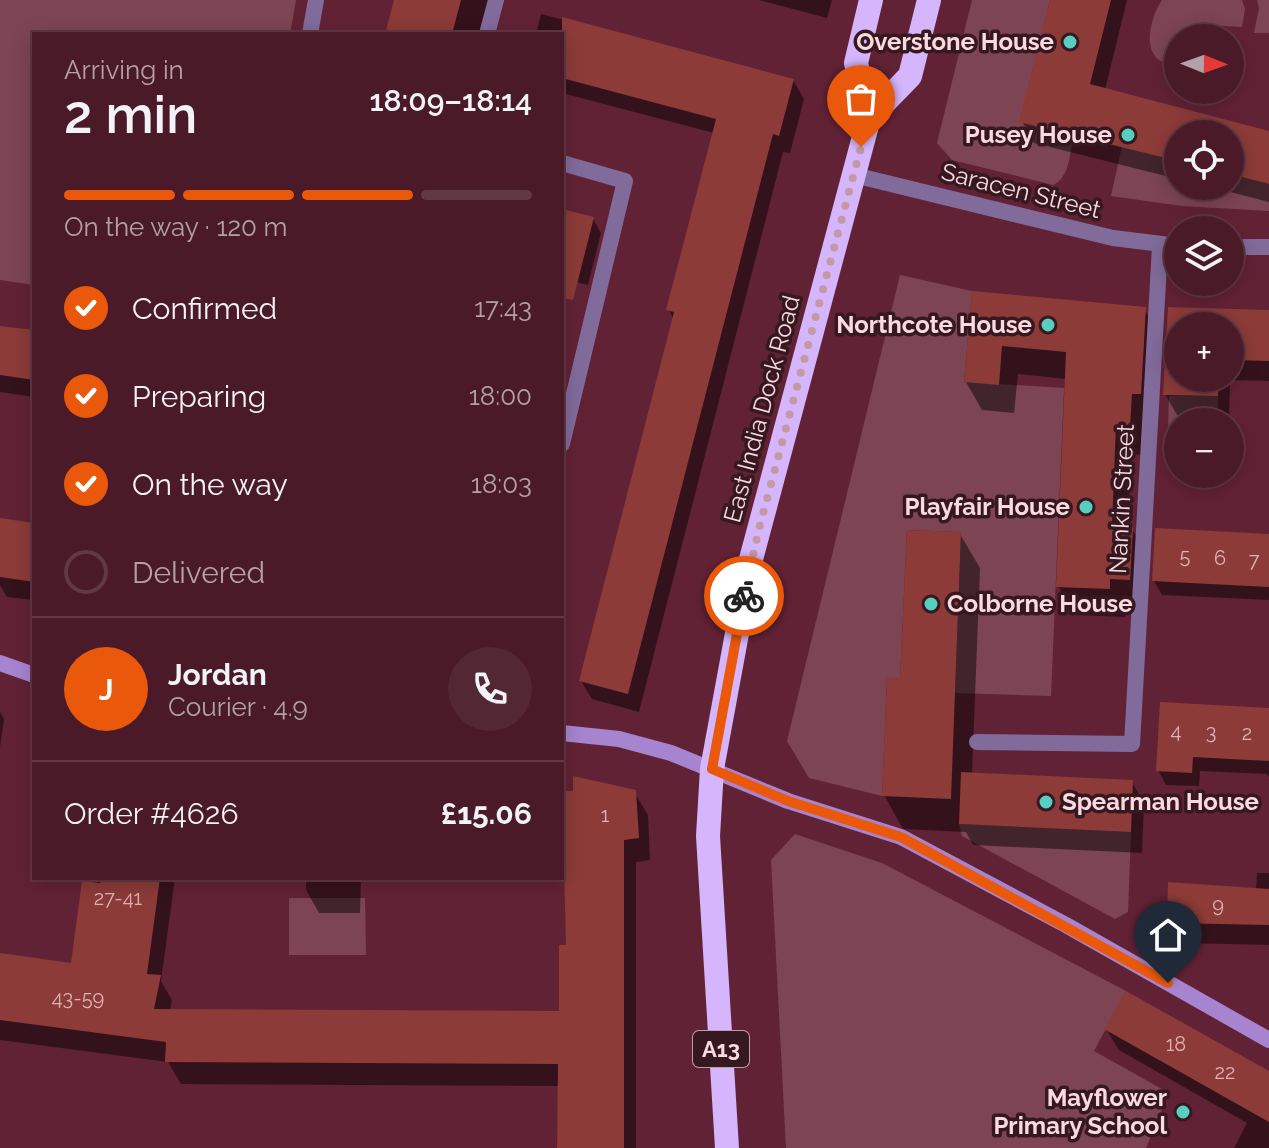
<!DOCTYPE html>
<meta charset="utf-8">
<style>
body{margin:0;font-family:Raleway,sans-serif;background:#542734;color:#f1f3f6;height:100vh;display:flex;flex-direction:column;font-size:30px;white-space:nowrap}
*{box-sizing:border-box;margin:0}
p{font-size:26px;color:#b2a1a8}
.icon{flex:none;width:44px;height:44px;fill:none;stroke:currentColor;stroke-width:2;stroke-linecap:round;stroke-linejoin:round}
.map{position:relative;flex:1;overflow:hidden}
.sheet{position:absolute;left:32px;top:32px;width:532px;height:848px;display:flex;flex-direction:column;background:#4a1a28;border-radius:0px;box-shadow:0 4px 20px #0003,0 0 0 2px #613845}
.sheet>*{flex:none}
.needle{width:52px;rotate:91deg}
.controls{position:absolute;left:1164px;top:24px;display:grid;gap:16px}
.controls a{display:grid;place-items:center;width:80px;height:80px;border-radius:50%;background:#4a1a28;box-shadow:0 4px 20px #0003,0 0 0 2px #613845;font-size:40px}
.pin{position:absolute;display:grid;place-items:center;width:68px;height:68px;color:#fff;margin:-82px -34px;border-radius:50% 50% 50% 0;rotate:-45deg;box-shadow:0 0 8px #0007}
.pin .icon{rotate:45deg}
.courier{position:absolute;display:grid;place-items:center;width:80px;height:80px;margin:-40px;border:6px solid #ea580c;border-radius:50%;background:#fff;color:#222;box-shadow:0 2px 10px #0007}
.head em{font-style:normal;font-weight:600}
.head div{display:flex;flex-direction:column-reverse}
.head{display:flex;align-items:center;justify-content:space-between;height:136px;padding:0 32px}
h1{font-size:52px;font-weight:600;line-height:60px}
.bar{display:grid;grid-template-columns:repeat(4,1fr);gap:12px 8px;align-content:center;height:96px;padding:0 32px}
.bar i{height:10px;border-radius:6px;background:#613845}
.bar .active{background:#ea580c}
.bar p{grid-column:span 4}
.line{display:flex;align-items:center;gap:20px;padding:0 32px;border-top:2px solid #613845}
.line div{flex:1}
.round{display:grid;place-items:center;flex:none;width:84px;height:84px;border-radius:42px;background:#542734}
ol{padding:0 32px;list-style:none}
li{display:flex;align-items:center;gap:24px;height:88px}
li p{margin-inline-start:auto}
li .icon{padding:8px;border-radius:50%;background:#ea580c;color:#fff;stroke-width:4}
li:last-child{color:#b2a1a8}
li i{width:44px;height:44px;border:4px solid #613845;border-radius:50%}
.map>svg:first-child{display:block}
.green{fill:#7d4553}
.shadow{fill:#0007;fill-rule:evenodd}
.building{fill:#8c3b38}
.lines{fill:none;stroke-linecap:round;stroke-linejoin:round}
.street{stroke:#816b9b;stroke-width:16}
.secondary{stroke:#a784d0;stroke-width:16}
.highway{stroke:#d5b5fc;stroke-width:24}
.done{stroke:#c599a4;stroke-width:8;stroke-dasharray:0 14.4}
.route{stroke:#ea580c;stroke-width:10}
.poi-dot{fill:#58cec0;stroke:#361820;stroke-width:3}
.labels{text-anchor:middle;stroke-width:7;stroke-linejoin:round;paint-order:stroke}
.number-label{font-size:20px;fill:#deb2b5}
.shield{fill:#361820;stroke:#bf9fa6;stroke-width:2}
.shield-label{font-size:22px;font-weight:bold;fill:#fad9df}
.poi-label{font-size:24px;font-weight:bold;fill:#fad9df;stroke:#361820;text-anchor:end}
.street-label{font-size:24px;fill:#fad9df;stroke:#361820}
</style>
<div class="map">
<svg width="1269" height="1148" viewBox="0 0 1269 1148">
<rect width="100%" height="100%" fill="#622235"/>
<path class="green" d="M0 0H296L290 34H34V285L0 280Z
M972 0H1050L1020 121 1074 135C1070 151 1070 178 1053 185L952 160 937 143Z
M1162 0H1242L1245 9 1242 27 1203 25 1199 38H1178V66C1173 64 1164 64 1159 60 1142 48 1152 14 1162 0Z
M1257 0H1269V33H1254L1259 8Z
M1122 146 1178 161V186H1230V174L1269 184V211L1182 206 1111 196Z
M900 275 972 291 964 382 1064 388 1051 696 955 693 961 532 907 530 900 678H887L882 796 809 778 787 741Z
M1169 396H1218L1217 422H1178V461H1167Z
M959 824 1131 832 1128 912 1115 919 962 836Z
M795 834 882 863 1126 991 1094 1051 1169 1093 1146 1148H786L771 860Z
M289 898H365L366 955H289Z"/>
<path class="shadow" d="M396 0H490L481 34H388Z
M759 0H832L827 18Z
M1052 0H1127L1105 90 1269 133V202L1207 186H1230V134H1178V179L1034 143 1022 121Z
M541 14 793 80 804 99 790 153 783 152 639 712 592 699 581 681 674 320 669 310 714 133 562 93V34H536Z
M562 211 593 219 601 233 588 285 562 279Z
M974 293 1144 309 1161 337 1145 455 1131 454 1128 529H1132L1148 558 1146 608 1126 607 1125 617 1075 615 1058 586 1067 379 1018 374 1014 413 982 410 966 382Z
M1169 309 1269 312V381L1230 380 1229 417 1177 415 1165 394ZM1178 326H1230V378H1178Z
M0 328 34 332V397L0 392Z
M34 525V600L7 597 0 585V535Z
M960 534 980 568 972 774 1132 782 1144 803 1142 853 973 845 966 832 903 829 884 795 902 680Z
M1269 536V600L1162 595 1154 581Z
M1269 710V777L1267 774 1200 771 1199 786 1166 785 1158 770Z
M0 712 4 719 0 747Z
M634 792 648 815 650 860 636 862V1148H559L560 1086 181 1084 168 1062 0 1040V955L73 965 85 878H175L161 981 172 1000 170 1011 561 1013 568 947 566 867 562 868V793Z
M1257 873H1269V945L1182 943 1169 922 1256 890Z
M306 878H361L360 913H319L306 890Z
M1106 1029 1269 1073V1148H1234L1247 1123 1119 1050Z"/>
<path class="building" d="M394 0H461L452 34H385Z
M1050 0H1111L1090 84 1269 131V184L1230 174V134H1178V161L1019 122Z
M562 17 794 79 779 136 773 134 628 694 579 681 674 312 666 310 716 119 562 78Z
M562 209 594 217 573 300 562 298Z
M972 291 1146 307 1141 394H1132L1130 427 1116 426 1112 526 1133 527 1130 580 1110 579V589L1056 587 1066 352 1002 346 999 385 964 382Z
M1168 307 1269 310V361L1230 360V326H1178V378H1219L1218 396 1163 395Z
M0 326 34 330V380L0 375Z
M0 518 34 523V582L0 577Z
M1155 528 1269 534V587L1152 581Z
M907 530 961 532 951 799 882 796 887 677 900 678Z
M1160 702 1269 708V761L1193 757 1192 773 1156 771Z
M961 772 1133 780 1131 832 959 824Z
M573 776 636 790 639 838 624 840V1148H557L558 1064 165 1062 166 1042 0 1020V953L71 963 82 881 100 883 101 878H160L147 974 161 975 154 1009 559 1011V945H566L562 791H573Z
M1168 882 1269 889V925L1167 923Z
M1126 991 1269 1071V1122L1104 1029Z"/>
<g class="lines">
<path class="street" d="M310 34 316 0
M487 34 496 0
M562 163 625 181 562 444
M854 175 1113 238 1178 246
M1230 247H1269
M977 742 1132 744 1160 246"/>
<path class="secondary" d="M0 663 34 675
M562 733 619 739 671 753 788 801 901 837 1066 925 1269 1040"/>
<path class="highway" d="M869 118 910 76 929 0
M727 1148 708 836 712 769 750 563 869 118 856 63 871 0"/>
</g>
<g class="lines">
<path class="done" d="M744 596 759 529 861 147"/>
<path class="route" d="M744 596 712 769 788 801 901 837 1168 983"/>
</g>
<g class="poi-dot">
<circle cx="1070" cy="42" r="8"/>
<circle cx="1128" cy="135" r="8"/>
<circle cx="1048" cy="325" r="8"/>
<circle cx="1086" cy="507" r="8"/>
<circle cx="931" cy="604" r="8"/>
<circle cx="1046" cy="802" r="8"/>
<circle cx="1183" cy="1112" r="8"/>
</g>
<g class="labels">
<g class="number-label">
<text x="1185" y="563">5</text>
<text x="1220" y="565">6</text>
<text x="1254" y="567">7</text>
<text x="1176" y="738">4</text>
<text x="1211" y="739">3</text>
<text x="1247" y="740">2</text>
<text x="605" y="822">1</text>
<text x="118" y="905">27-41</text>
<text x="1218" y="912">9</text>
<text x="78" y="1005">43-59</text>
<text x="1176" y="1051">18</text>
<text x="1225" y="1079">22</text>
</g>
<rect class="shield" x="693" y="1031" width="56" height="36" rx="6"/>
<g class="shield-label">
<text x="721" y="1057">A13</text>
</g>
<g class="poi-label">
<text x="1054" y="50">Overstone House</text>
<text x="1112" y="143">Pusey House</text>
<text x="1032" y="333">Northcote House</text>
<text x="1070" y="515">Playfair House</text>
<text x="947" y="612" text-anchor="start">Colborne House</text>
<text x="1062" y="810" text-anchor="start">Spearman House</text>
<text x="1167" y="1106">Mayflower<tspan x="1167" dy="28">Primary School</tspan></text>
</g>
<g class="street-label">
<text transform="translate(1021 191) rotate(14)" y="8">Saracen Street</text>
<text transform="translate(762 409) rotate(-75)" y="8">East India Dock Road</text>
<text transform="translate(1122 499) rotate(-87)" y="8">Nankin Street</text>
</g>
</g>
</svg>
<div class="controls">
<a><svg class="needle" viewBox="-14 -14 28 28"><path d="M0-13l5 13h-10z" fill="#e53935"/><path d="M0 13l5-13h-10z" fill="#b2a1a8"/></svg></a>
<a><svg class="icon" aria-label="locate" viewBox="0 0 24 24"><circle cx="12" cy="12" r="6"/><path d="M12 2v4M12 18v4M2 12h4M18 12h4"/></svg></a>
<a><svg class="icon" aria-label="layers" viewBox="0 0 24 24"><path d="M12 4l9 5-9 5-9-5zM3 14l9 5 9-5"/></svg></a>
<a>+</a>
<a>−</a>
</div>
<div class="pin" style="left:861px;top:147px;background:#ea580c"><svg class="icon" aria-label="bag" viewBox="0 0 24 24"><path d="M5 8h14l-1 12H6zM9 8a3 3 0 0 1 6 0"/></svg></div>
<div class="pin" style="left:1168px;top:983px;background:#1f2937"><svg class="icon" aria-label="home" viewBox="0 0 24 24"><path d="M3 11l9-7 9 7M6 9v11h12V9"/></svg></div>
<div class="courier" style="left:744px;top:596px"><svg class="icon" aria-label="bike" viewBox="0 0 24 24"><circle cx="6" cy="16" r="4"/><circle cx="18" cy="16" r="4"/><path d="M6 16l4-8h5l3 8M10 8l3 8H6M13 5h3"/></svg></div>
<section class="sheet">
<div class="head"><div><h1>2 min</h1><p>Arriving in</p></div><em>18:09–18:14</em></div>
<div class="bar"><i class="active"></i><i class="active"></i><i class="active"></i><i></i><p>On the way · 120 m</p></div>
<ol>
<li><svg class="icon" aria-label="check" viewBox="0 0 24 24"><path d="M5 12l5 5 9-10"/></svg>Confirmed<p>17:43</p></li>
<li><svg class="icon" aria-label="check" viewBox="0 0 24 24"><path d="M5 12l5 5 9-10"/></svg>Preparing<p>18:00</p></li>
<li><svg class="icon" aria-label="check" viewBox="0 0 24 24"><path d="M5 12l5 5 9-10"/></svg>On the way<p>18:03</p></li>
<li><i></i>Delivered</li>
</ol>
<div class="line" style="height:144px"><b class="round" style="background:#ea580c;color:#fff">J</b><div><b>Jordan</b><p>Courier · 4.9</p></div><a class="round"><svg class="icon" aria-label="phone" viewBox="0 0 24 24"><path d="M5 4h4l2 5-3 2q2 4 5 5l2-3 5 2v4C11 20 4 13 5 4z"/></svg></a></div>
<div class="line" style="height:104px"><div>Order #4626</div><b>£15.06</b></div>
</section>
</div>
